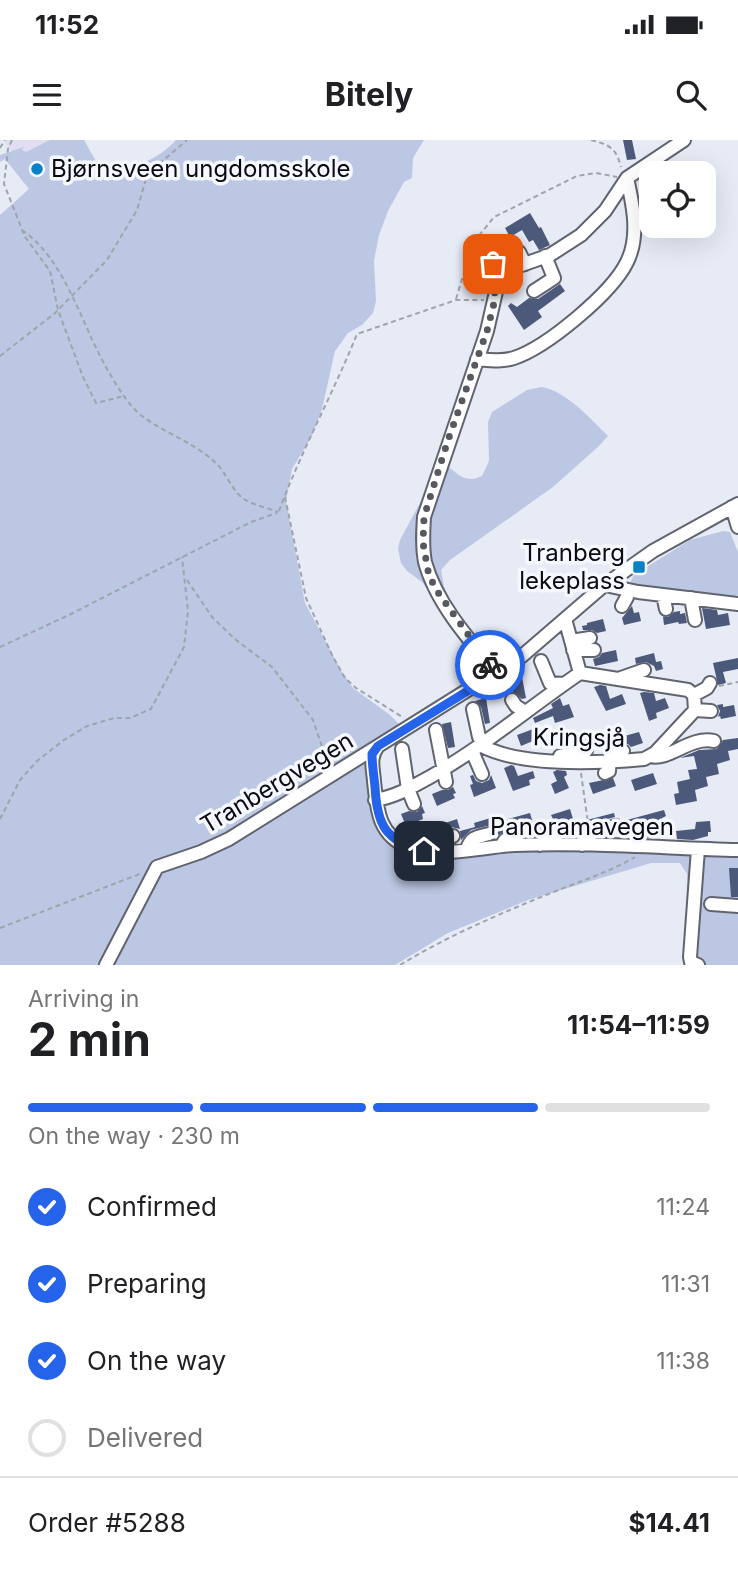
<!DOCTYPE html>
<meta charset="utf-8">
<style>
body{margin:0;font-family:Inter,sans-serif;background:#f6f6f6;color:#202124;height:100vh;display:flex;flex-direction:column;font-size:26px;white-space:nowrap}
*{box-sizing:border-box;margin:0}
p{font-size:23px;color:#757577}
.icon{flex:none;width:38px;height:38px;fill:none;stroke:currentColor;stroke-width:2;stroke-linecap:round;stroke-linejoin:round}
.map{position:relative;height:825px;overflow:hidden}
.side{display:flex;flex-direction:column;background:#fff;flex:1}
.side>*{flex:none}
.buttons{position:absolute;left:639px;top:21px;display:grid;gap:14px}
.buttons a{display:grid;place-items:center;width:77px;height:77px;border-radius:14px;background:#fff;box-shadow:0 7px 28px #0002;font-size:35px}
.pin{position:absolute;display:grid;place-items:center;width:60px;height:60px;color:#fff;margin:-30px;border-radius:14px;box-shadow:0 4px 10px #0006}
.courier{position:absolute;display:grid;place-items:center;width:70px;height:70px;margin:-35px;border:5px solid #2563eb;border-radius:50%;background:#fff;color:#222;box-shadow:0 2px 9px #0007}
.overview em{font-style:normal;font-weight:700}
.overview div{display:flex;flex-direction:column-reverse}
.overview{display:flex;align-items:center;justify-content:space-between;height:119px;padding:0 28px}
h1{font-size:46px;font-weight:700;line-height:52px}
.bar{display:grid;grid-template-columns:repeat(4,1fr);gap:10px 7px;align-content:center;height:84px;padding:0 28px}
.bar i{height:9px;border-radius:5px;background:#e0e0e0}
.bar .current{background:#2563eb}
.bar p{grid-column:span 4}
.line{display:flex;align-items:center;gap:18px;padding:0 28px;border-top:2px solid #e0e0e0}
.line div{flex:1}
ol{padding:0 28px;list-style:none}
li{display:flex;align-items:center;gap:21px;height:77px}
li p{margin-inline-start:auto}
li .icon{padding:7px;border-radius:50%;background:#2563eb;color:#fff;stroke-width:4}
li:last-child{color:#757577}
li i{width:38px;height:38px;border:4px solid #e0e0e0;border-radius:50%}
.status{display:flex;justify-content:space-between;align-items:center;height:49px;padding:0 35px;background:#fff;direction:ltr}
.status svg{height:19px;fill:currentColor}
header{display:flex;justify-content:space-between;align-items:center;height:91px;padding:0 28px;background:#fff;font-size:32px;font-weight:700}
.map>svg:first-child{display:block}
.education{fill:#e1def4}
.green{fill:#bcc7e3}
.building{fill:#4d597a}
.lines{fill:none;stroke-linecap:round;stroke-linejoin:round}
.minor-casing{stroke:#61646e;stroke-width:16}
.path{stroke:#9fa3ac;stroke-width:2;stroke-dasharray:5 3.5;stroke-linecap:butt}
.minor{stroke:#fff;stroke-width:12}
.done{stroke:#575960;stroke-width:7;stroke-dasharray:0 12.6}
.route{stroke:#2563eb;stroke-width:9}
.poi-dot{fill:#0780c8;stroke:#f5f8ff;stroke-width:2.5}
.labels{text-anchor:middle;stroke-width:7;stroke-linejoin:round;paint-order:stroke}
.poi-label{font-size:24px;fill:#0a0b0f;stroke:#f5f8ff;text-anchor:start}
.street-label{font-size:24px;fill:#0a0b0f;stroke:#f5f8ff}
</style>
<div class="status"><b>11:52</b><svg viewBox="0 0 49 12"><path d="M0 12V9h3v3zM5 12V6h3v6zM10 12V3h3v9zM15 12V0h3v12zM26 1h20v11H26zM47 4h2v5h-2z"/></svg></div>
<header><svg class="icon" aria-label="menu" viewBox="0 0 24 24"><path d="M4 6h16M4 12h16M4 18h16"/></svg>Bitely<svg class="icon" aria-label="search" viewBox="0 0 24 24"><circle cx="10" cy="10" r="6"/><path d="M15 15l6 6"/></svg></header>
<div class="map">
<svg width="738" height="825" viewBox="0 0 738 825">
<rect width="100%" height="100%" fill="#e6ebf6"/>
<path class="education" d="M3 0H54L46 57Z"/>
<path class="green" d="M50 0H84L98 25 109 34C133 29 159 19 176 0H424L413 18 412 38 404 42 388 71 379 95 374 121 376 161 373 173 362 185 348 193 335 211 322 269 312 296 292 329 286 361 305 463 342 532 353 548 390 575 402 587 368 607 379 679 417 717 584 707 738 715V825H686L687 734 680 723H651L528 760 448 793 395 825H0V75L29 49 5 19 0 22V15L24 7 22 10 26 12Z
M542 247C567 252 590 278 608 296L599 306 553 347 450 420 441 430 445 452 433 456 422 442 407 431 401 423 398 409 400 400 442 322C457 332 464 345 482 336L489 321 488 282 492 272 527 250Z
M723 391 730 392 738 412V454L734 459 633 446 630 443 634 435 690 400Z"/>
<path class="building" d="M623 0H632L636 19 627 20Z
M530 73 539 88 541 87 550 105 539 110 533 100 529 102 522 90 510 97 505 88Z
M560 144 565 151 538 171 542 177 524 190 508 166 511 163 517 167 529 158 538 159Z
M632 466 634 473 639 472 641 481 624 485 622 478Z
M702 468 717 470 718 475 728 473 730 485 706 489Z
M680 471V474L685 473 687 483 679 484 678 482 664 485 663 477H668L674 472Z
M603 479 606 491 597 493 592 490H583L582 486 587 485V483Z
M616 510 618 521 595 526 593 519 599 517 602 513Z
M654 513 656 522 661 521 663 529 656 531 654 526 646 522 636 524 635 518Z
M738 518V529L723 532 726 543 718 545 713 523Z
M522 537 526 558 522 559 513 552 511 543V540Z
M600 545 606 546 610 559 622 554 626 564 606 571 594 547Z
M644 552 654 553 656 561 665 558 669 568 656 573 657 578 649 581 640 553Z
M486 558 490 583 485 584 481 567 475 561Z
M560 558 563 566 569 564 574 577 555 583 553 576 535 583 533 578 553 568 551 564Z
M723 564V567L734 565 736 576 721 579 720 576 718 577 720 571 717 565Z
M451 582 455 607 448 608 442 584Z
M536 588 540 598 521 606 517 595Z
M639 592 643 603 631 607 628 604 621 603 606 608 605 605 618 601 617 598Z
M587 593 590 602 566 606 564 600Z
M738 598V609L728 611 730 620 717 624 719 634 706 637 708 646 695 650 697 661 676 665 674 654 679 653 677 642 690 639 688 630 697 629 694 616 680 618 699 610 717 609 723 600Z
M511 625 514 626 518 636 533 631 535 638 529 640 530 645 513 651 504 628Z
M557 630 566 631 567 635 564 637 569 648 555 654 551 644 557 641 553 632Z
M653 633 657 644 635 651 631 640Z
M473 635 476 641 482 643 489 640 491 635 496 648 474 657 470 645 473 644 470 636Z
M613 638 616 646 593 654 589 643Z
M453 647 456 653 453 654 455 658 437 666 432 654 442 650H448Z
M422 666 425 673 422 674 423 679 406 686 401 674 409 671 417 672Z
M570 669 574 682 564 681 535 692 532 685 553 679 551 675Z
M664 670 666 676 662 678 663 683 653 685 657 697 644 698 640 685 624 689 623 681Z
M530 673 533 683H520L498 695 495 688 487 686 471 690 461 700 460 691 475 687 474 683 497 676 498 678 503 676 504 680Z
M614 673 615 677 593 683 577 691 575 683Z
M457 679 460 689 451 687 438 691 436 686Z
M710 681 711 692H708V696L693 700 677 699 676 691 695 689 696 682Z
M729 728H738V757H731Z"/>
<g class="lines">
<defs>
<path id="minor" d="M534 151 554 138 545 116
M496 152C492 134 488 116 511 109L519 112 525 124
M477 219C489 220 502 222 514 218 547 207 612 153 627 122 640 96 633 65 627 38
M738 364 653 411 602 447 522 516 378 606C369 618 373 627 374 641 377 669 378 695 408 707 440 719 481 707 514 705 589 702 664 708 738 710
M732 367 738 387
M605 445 638 452 738 464
M663 455 666 469
M691 458 695 480
M622 466 627 457 628 450
M565 479 580 533
M571 501 590 498
M573 510H594
M541 521 550 543 564 544
M497 533C470 501 436 463 425 422 422 407 423 392 424 377L487 191 498 143 513 128 550 115 581 95 605 71 627 38 684 0
M621 538 644 530
M694 555 707 548 710 543
M512 560 516 566 525 572
M473 569 479 597 483 603
M695 570 711 571
M436 590 446 642
M480 605C520 627 599 623 644 619L655 613 695 570 694 555 688 550 580 533
M402 609 408 649 414 664
M472 611 482 634
M560 616 586 611
M650 616C670 621 689 596 714 601
M605 633 609 631 610 616 623 611
M375 660C395 657 412 647 430 637 483 607 530 567 580 533
M540 705 545 699 567 689
M582 705C586 691 604 689 616 686
M501 706 505 700 524 691
M467 709C471 696 478 697 489 694
M698 709 690 817 691 822 698 825
M426 711 435 701 453 696
M711 764 738 766
M106 825 157 727 201 712 229 699 378 606"/>
</defs>
<use href="#minor" class="minor-casing"/>
<path class="path" d="M12 0 8 9 4 44 25 97 50 131 58 170 83 237 96 263 124 256
M591 0C610 5 616 8 621 27
M0 8 5 0
M22 90C67 121 82 188 110 234 118 248 129 266 142 276 166 294 196 303 218 325 227 335 233 352 244 359 253 365 268 368 278 372
M456 159 473 103 494 77 577 36 596 33 617 37
M0 216 54 174 107 120 137 70 146 39 153 29 187 0
M285 357 306 458 333 517 345 538 356 548 404 578
M279 371C301 311 333 254 357 194L456 160H484
M187 440 212 477 236 500 272 527 313 580 328 624
M0 507 71 474 251 382 277 373
M719 546 738 542
M581 633 588 683
M0 679 20 640 37 621 64 600 87 586 114 578H130L151 569 184 507 188 471 182 417
M0 788 142 733
M400 825C451 794 506 771 561 749 587 739 611 731 635 717"/>
<use href="#minor" class="minor"/>
</g>
<g class="lines">
<path class="done" d="M490 525 439 454 429 436 423 403 424 377 448 300 487 191 495 159 493 124"/>
<path class="route" d="M424 711C386 701 377 686 375 647 374 636 372 625 372 614L378 606 497 533 490 525"/>
</g>
<g class="poi-dot">
<circle cx="37" cy="29" r="7"/>
<rect x="632" y="420" width="14" height="14" rx="3.5"/>
</g>
<g class="labels">
<g class="poi-label">
<text x="51" y="37">Bjørnsveen ungdomsskole</text>
<text x="625" y="421" text-anchor="end">Tranberg<tspan x="625" dy="28">lekeplass</tspan></text>
</g>
<g class="street-label">
<text transform="translate(579 598) rotate(1)" y="8">Kringsjå</text>
<text transform="translate(277 643) rotate(-31)" y="8">Tranbergvegen</text>
<text x="582" y="695">Panoramavegen</text>
</g>
</g>
</svg>
<div class="buttons">
<a><svg class="icon" aria-label="locate" viewBox="0 0 24 24"><circle cx="12" cy="12" r="6"/><path d="M12 2v4M12 18v4M2 12h4M18 12h4"/></svg></a>
</div>
<div class="pin" style="left:493px;top:124px;background:#ea580c"><svg class="icon" aria-label="bag" viewBox="0 0 24 24"><path d="M5 8h14l-1 12H6zM9 8a3 3 0 0 1 6 0"/></svg></div>
<div class="pin" style="left:424px;top:711px;background:#1f2937"><svg class="icon" aria-label="home" viewBox="0 0 24 24"><path d="M3 11l9-7 9 7M6 9v11h12V9"/></svg></div>
<div class="courier" style="left:490px;top:525px"><svg class="icon" aria-label="bike" viewBox="0 0 24 24"><circle cx="6" cy="16" r="4"/><circle cx="18" cy="16" r="4"/><path d="M6 16l4-8h5l3 8M10 8l3 8H6M13 5h3"/></svg></div>
</div>
<section class="side">
<div class="overview"><div><h1>2 min</h1><p>Arriving in</p></div><em>11:54–11:59</em></div>
<div class="bar"><i class="current"></i><i class="current"></i><i class="current"></i><i></i><p>On the way · 230 m</p></div>
<ol>
<li><svg class="icon" aria-label="check" viewBox="0 0 24 24"><path d="M5 12l5 5 9-10"/></svg>Confirmed<p>11:24</p></li>
<li><svg class="icon" aria-label="check" viewBox="0 0 24 24"><path d="M5 12l5 5 9-10"/></svg>Preparing<p>11:31</p></li>
<li><svg class="icon" aria-label="check" viewBox="0 0 24 24"><path d="M5 12l5 5 9-10"/></svg>On the way<p>11:38</p></li>
<li><i></i>Delivered</li>
</ol>
<div class="line" style="height:91px"><div>Order #5288</div><b>$14.41</b></div>
</section>
